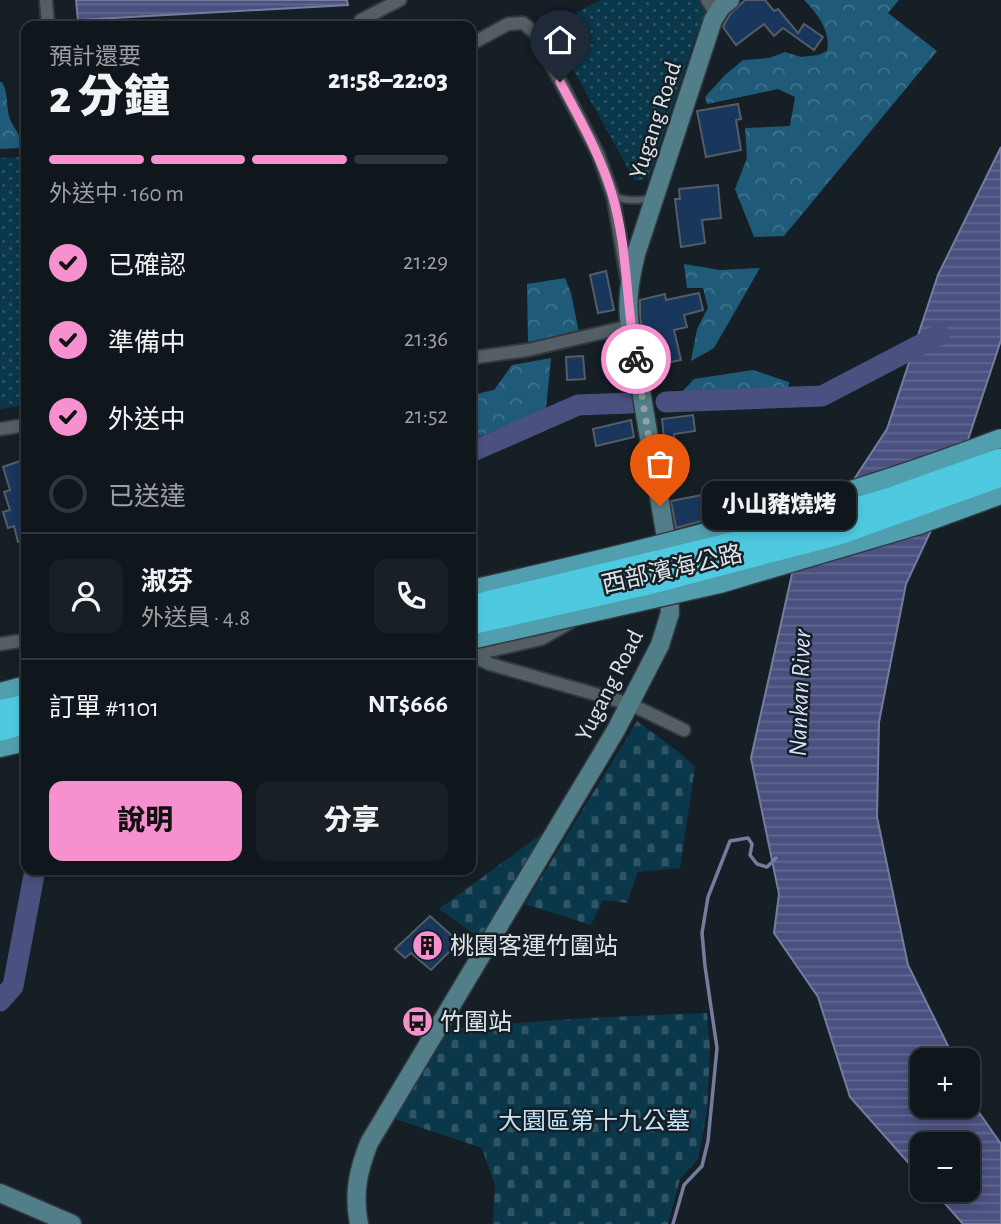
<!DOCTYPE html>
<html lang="zh-TW">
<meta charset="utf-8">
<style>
body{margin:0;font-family:"Alegreya Sans","Noto Sans TC",sans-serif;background:#192025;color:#f1f3f6;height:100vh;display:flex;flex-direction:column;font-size:26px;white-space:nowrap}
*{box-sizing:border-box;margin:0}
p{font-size:23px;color:#9c9fa3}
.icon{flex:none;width:38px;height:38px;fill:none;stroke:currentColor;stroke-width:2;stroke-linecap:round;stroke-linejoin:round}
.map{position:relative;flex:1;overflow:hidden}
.side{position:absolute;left:21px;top:21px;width:455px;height:854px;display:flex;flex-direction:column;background:#10171c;border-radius:14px;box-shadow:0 4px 10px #0003,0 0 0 2px #30363b}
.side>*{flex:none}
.buttons{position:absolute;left:910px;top:1048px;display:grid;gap:14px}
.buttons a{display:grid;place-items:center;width:70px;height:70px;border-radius:14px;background:#10171c;box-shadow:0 4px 10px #0003,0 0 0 2px #30363b;font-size:35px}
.pin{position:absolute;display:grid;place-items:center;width:60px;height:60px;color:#fff;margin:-72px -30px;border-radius:50% 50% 50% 0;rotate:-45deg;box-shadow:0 0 7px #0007}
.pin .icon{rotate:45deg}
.courier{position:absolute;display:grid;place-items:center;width:70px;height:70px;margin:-35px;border:5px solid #f790cf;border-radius:50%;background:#fff;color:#222;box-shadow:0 2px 9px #0007}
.bubble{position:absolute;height:49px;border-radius:14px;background:#10171c;box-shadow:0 4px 10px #0003,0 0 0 2px #30363b;font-size:23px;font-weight:800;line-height:49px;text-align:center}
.summary em{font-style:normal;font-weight:800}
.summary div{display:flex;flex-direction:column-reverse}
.summary{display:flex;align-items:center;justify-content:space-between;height:119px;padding:0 28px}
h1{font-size:46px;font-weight:800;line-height:52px}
.bar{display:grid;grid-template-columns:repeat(4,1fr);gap:10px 7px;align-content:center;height:84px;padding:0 28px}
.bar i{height:9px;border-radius:5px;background:#30363b}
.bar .selected{background:#f790cf}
.bar p{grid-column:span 4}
.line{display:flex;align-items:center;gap:18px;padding:0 28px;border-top:2px solid #30363b}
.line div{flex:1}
.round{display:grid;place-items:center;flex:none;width:74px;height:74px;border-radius:14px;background:#192025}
ol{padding:0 28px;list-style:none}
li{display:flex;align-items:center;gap:21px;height:77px}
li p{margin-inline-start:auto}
li .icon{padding:7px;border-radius:50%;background:#f790cf;color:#111;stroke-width:4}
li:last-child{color:#9c9fa3}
li i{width:38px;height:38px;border:4px solid #30363b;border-radius:50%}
.cta{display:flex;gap:14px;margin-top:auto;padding:14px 28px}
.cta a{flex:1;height:80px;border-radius:14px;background:#f790cf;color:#111;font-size:28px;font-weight:800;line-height:80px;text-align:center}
.cta a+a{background:#192025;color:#f1f3f6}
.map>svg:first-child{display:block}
.grass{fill:url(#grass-dots)}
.forest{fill:url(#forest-crowns)}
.cemetery{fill:url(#cemetery-stones)}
.water{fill:url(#water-rules);stroke:#767c9e;stroke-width:2}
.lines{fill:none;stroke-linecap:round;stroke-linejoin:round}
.stream{stroke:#767c9e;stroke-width:3.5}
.river{stroke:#4a507f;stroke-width:21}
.building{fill:#19365d;stroke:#545c65;stroke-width:2}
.lane-casing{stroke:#32393e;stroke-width:10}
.street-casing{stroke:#32393e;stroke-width:16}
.secondary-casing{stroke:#32393e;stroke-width:21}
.primary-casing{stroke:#32393e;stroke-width:21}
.highway-casing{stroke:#32393e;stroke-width:24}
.lane{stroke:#535e65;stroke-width:6}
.street{stroke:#535e65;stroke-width:12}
.secondary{stroke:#527e8a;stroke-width:18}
.primary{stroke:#519eaf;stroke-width:18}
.highway{stroke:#4fc9e0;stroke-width:21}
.primary-bridge-casing{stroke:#32393e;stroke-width:21;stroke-linecap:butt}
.highway-bridge-casing{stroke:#32393e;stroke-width:24;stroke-linecap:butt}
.primary-bridge{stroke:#519eaf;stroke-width:18}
.highway-bridge{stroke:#4fc9e0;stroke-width:21}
.done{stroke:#979fa4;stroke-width:7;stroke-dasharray:0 12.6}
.route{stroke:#f790cf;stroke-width:9}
.labels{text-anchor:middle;stroke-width:5;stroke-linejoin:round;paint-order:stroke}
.street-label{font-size:24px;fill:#dde4e8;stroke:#151f25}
.poi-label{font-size:24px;fill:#dde4e8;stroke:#151f25;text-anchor:start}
.park-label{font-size:24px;fill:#c3e3f6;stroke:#151f25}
.water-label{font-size:26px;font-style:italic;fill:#dadfff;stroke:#151f25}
</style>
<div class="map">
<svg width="1001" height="1224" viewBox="0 0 1001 1224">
<defs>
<pattern id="grass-dots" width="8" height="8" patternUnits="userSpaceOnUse" patternTransform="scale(1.75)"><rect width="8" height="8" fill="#0b374b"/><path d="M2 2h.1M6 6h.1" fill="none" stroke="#2e5465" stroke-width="1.8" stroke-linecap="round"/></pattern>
<pattern id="forest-crowns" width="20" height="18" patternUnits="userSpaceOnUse" patternTransform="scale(1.75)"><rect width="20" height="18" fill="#1f5b78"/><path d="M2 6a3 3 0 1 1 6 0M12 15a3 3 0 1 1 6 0" fill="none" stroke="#3f728b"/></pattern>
<pattern id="cemetery-stones" width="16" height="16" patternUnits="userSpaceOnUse" patternTransform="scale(1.75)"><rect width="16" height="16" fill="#0b374b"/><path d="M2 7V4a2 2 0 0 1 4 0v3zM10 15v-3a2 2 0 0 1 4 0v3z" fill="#2e5465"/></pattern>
<pattern id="water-rules" width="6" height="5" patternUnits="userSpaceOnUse" patternTransform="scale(1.75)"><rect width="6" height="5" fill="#4a507f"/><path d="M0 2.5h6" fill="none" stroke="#646991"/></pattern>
</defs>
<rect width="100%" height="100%" fill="#151f25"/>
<path class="grass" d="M601 0H699L707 13 696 36 649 178 635 181 549 26Z
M26 157V405L0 409V158Z"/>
<path class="forest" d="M804 0H899L888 13 937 51 784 236 754 237 735 189 747 158 745 128 790 126 795 97 778 89 707 104 705 97 724 76 743 60 769 58 785 52 801 57 818 55 827 51C831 31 817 13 804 0Z
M0 82H2C8 92 6 104 9 116 13 129 21 132 22 148L0 149Z
M684 264 720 270 760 268 714 348 691 361 697 329 708 308 703 288H687Z
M565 278 571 293 579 333 528 344 527 284Z
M551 358 546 409 471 440V395L494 390 512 365Z
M753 370 789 382 788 392 679 395 694 379Z"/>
<path class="cemetery" d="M637 721 679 752 695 767 680 868 638 872 627 903 603 900 591 925 525 904Z
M544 832 482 940 439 909Z
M707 1013 710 1049 707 1112 698 1159 680 1179 668 1224H493L495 1185 482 1148 395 1119 450 1028 587 1018Z"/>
<path class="water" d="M76 0H347L348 5 78 20Z
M1001 147V340L955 479 906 584 879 722 877 817 908 965 955 1060H922V1106H968V1089L978 1111 1001 1144V1224H963L933 1190H968V1144H922V1178L850 1097 818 997 774 933 779 894 751 758 792 574 887 429 938 275Z"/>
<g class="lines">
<path class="stream" d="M673 1224 684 1185 702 1166 708 1141 717 1048 705 966 702 933 708 897 730 841 748 838 752 844 750 855 757 864 767 867 776 858"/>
<path class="river" d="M666 402 822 396 939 335
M471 452 578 405 630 403
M0 1001 13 986 35 870"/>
</g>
<path class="building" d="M745 0H765L774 11 778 9 798 33 804 24 823 37 814 50 783 28 774 36 764 24 736 45 723 27 730 14Z
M738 104 741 119 736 120 741 150 706 157 697 111Z
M718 185 721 218 702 220 705 243 681 247 675 199H680L679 189Z
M606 271 614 310 598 313 590 275Z
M699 293 703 310 684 315 687 327 674 330 681 360 652 366 640 318V300L665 294 666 300Z
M583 356 585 379 567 380 566 357Z
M693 415 695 431 674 434 675 447 665 448 662 419Z
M631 420 634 437 596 446 593 429Z
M26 459V540L18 542 14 526 8 528 3 512 10 510 4 492 10 490 3 467Z
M707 494 712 518 676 528 671 501Z
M430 916 459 942 431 970 411 953 405 958 395 949Z"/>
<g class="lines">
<defs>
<path id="lane" d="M613 196C626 201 637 202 650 198"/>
<path id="street" d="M46 0 48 26
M707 0 716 14
M358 26 361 20 400 0
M471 44 508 24 523 23 535 33 598 154 613 196 627 279
M471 358 528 350 630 326
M0 429 26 425
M0 644 26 640
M471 655 490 664 630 704 684 730
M471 655 541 639 569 623"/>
<path id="secondary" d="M0 1193 72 1224
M359 1224C353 1194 358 1171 369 1143L616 730 660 645 670 613 665 532 630 326C626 300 630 280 636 254L713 20 722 6 730 0"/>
<path id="primary" d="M0 692 26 685
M0 748 26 742"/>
<path id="highway" d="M0 711 26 705
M0 730 26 723"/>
</defs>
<use href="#lane" class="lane-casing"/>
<use href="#street" class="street-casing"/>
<use href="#secondary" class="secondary-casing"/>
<use href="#primary" class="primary-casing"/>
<use href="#highway" class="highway-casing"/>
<use href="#lane" class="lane"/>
<use href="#street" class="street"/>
<use href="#secondary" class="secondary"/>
<use href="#primary" class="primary"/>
<use href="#highway" class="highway"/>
<defs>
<path id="primary-bridge" d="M471 589C650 549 829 504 1001 438
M471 640 720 584 919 525 1001 495"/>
<path id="highway-bridge" d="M471 606 774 533 893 497 1001 459
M471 624 648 584 839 534 1001 476"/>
</defs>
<use href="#primary-bridge" class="primary-bridge-casing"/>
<use href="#highway-bridge" class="highway-bridge-casing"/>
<use href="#primary-bridge" class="primary-bridge"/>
<use href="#highway-bridge" class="highway-bridge"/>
</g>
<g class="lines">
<path class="done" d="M636 359 660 506"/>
<path class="route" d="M560 82C579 118 600 154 612 194 628 248 626 305 636 359"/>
</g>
<defs>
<symbol id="building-disc" viewBox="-11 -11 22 22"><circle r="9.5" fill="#f790cf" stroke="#151f25"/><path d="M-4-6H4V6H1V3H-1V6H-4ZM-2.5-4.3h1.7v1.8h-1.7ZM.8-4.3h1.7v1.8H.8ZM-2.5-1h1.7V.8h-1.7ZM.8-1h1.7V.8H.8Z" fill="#111"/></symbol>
<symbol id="bus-disc" viewBox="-11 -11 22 22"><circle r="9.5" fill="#f790cf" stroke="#151f25"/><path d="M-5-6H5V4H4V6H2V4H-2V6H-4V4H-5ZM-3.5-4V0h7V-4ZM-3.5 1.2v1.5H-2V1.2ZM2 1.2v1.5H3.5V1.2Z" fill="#111"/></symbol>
</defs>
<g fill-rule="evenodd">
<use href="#building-disc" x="410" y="928" width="35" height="35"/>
<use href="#bus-disc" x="400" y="1004" width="35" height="35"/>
</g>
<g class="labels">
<g class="street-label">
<text transform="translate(655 120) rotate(-72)" y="8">Yugang Road</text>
<text transform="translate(672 569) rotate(-13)" y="8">西部濱海公路</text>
<text transform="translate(609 685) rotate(-63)" y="8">Yugang Road</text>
</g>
<g class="poi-label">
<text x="450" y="954">桃園客運竹圍站</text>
<text x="440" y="1030">竹圍站</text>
</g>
<g class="park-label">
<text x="594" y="1129">大園區第十九公墓</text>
</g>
<g class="water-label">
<text transform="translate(799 693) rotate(-88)" y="9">Nankan River</text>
</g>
</g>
</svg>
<div class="buttons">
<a>+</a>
<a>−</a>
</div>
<div class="pin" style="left:660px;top:506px;background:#ea580c"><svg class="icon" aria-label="bag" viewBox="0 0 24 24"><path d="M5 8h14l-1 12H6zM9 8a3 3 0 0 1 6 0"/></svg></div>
<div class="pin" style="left:560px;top:82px;background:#1f2937"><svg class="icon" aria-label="home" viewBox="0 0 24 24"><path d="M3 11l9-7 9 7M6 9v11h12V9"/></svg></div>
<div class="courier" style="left:636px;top:359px"><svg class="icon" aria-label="bike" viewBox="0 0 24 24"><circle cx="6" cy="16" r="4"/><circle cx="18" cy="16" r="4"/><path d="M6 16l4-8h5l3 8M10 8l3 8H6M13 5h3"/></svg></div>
<div class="bubble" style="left:702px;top:481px;width:154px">小山豬燒烤</div>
<section class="side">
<div class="summary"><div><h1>2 分鐘</h1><p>預計還要</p></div><em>21:58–22:03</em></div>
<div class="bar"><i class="selected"></i><i class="selected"></i><i class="selected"></i><i></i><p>外送中 · 160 m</p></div>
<ol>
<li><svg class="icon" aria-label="check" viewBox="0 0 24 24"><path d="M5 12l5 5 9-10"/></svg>已確認<p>21:29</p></li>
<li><svg class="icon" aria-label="check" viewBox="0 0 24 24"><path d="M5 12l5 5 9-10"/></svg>準備中<p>21:36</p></li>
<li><svg class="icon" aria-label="check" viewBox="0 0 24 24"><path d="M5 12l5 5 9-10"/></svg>外送中<p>21:52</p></li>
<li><i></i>已送達</li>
</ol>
<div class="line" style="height:126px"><a class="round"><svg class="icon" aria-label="person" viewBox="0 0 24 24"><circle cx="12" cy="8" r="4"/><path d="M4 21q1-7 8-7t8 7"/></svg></a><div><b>淑芬</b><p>外送員 · 4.8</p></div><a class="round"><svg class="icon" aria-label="phone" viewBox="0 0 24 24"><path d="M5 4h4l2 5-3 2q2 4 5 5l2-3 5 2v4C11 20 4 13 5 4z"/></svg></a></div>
<div class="line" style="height:91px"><div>訂單 #1101</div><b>NT$666</b></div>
<div class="cta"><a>說明</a><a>分享</a></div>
</section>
</div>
